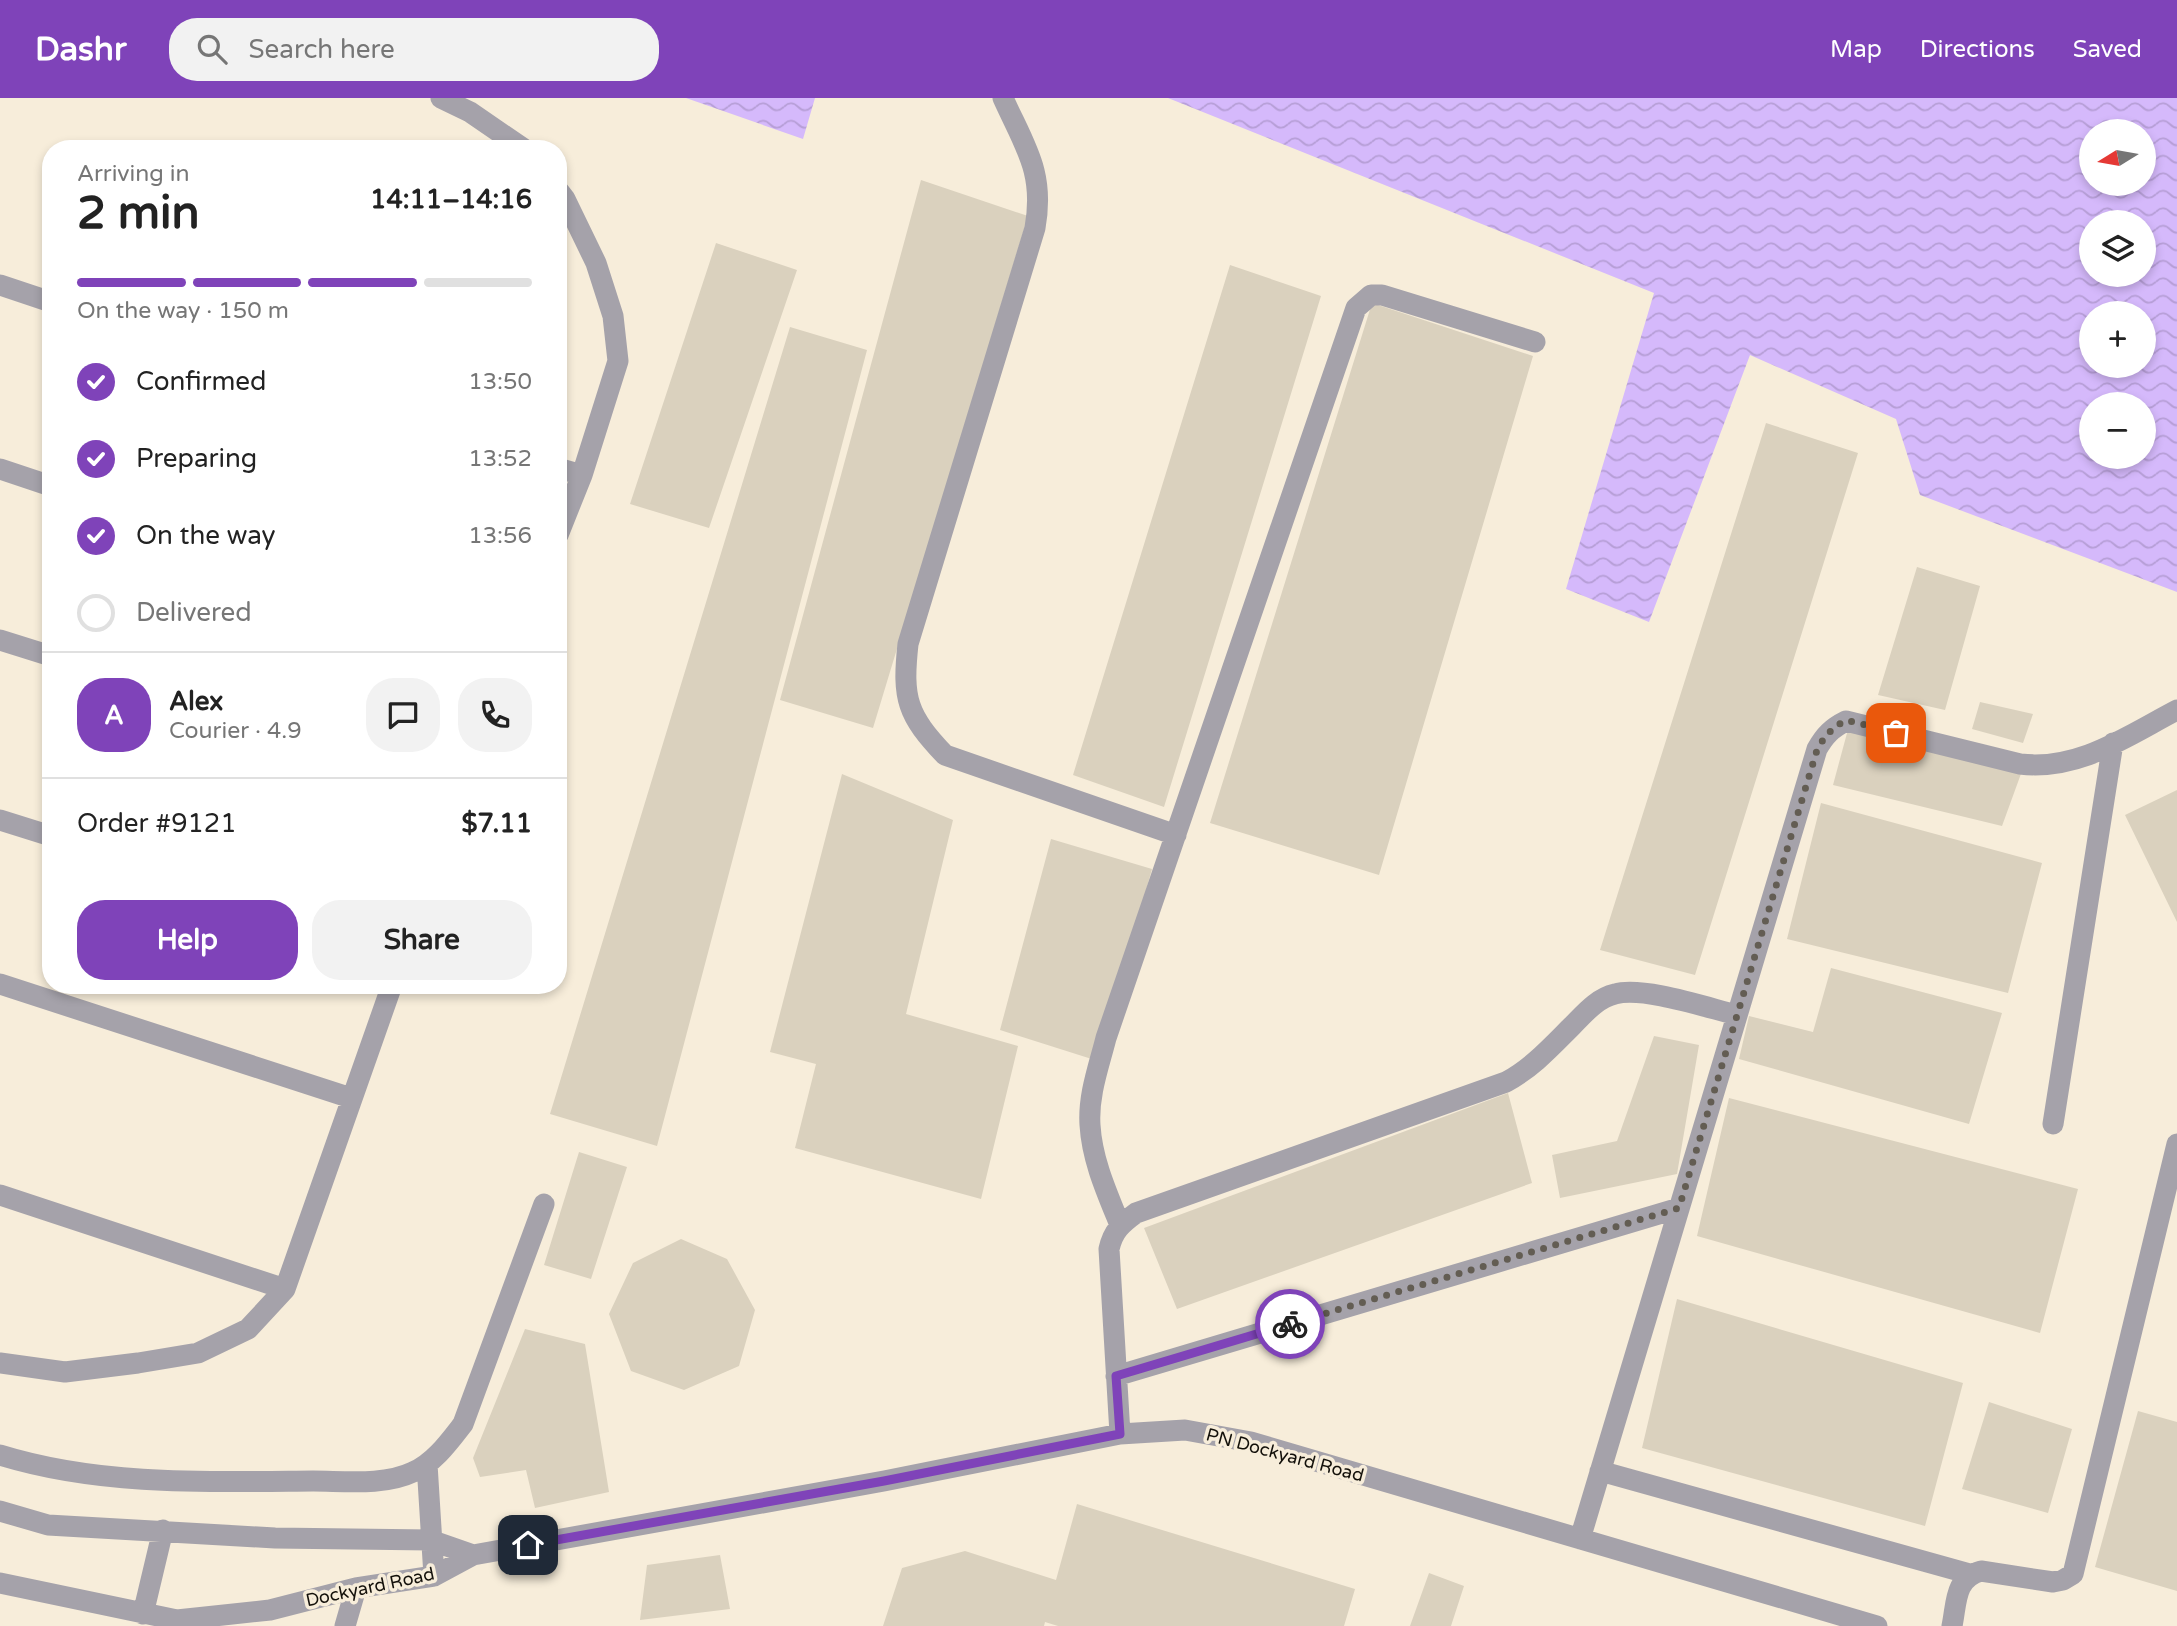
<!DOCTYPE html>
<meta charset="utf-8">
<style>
body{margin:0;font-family:"Varela Round",sans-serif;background:#f2f2f2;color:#222;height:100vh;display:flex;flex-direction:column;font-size:26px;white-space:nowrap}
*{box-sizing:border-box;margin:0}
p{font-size:23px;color:#767676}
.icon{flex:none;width:38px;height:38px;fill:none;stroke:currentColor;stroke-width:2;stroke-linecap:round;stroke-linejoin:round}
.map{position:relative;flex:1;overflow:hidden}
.details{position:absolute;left:42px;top:42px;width:525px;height:854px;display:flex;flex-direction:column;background:#fff;border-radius:28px;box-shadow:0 4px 10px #0003}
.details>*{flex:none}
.needle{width:46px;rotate:259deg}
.buttons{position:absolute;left:2079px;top:21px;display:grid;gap:14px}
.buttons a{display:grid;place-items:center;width:77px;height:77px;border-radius:50%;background:#fff;box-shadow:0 4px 10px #0003;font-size:35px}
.pin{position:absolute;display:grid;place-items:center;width:60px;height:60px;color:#fff;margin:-30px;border-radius:14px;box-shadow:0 4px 10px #0006}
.courier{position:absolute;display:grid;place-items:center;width:70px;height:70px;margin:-35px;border:5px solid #7f43b9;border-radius:50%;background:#fff;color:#222;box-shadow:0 2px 9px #0007}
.headline em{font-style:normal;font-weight:700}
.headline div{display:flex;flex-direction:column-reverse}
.headline{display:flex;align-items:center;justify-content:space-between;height:119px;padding:0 35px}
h1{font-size:46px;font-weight:700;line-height:52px}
.bar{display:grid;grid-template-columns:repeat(4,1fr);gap:10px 7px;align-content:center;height:84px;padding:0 35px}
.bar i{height:9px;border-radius:5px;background:#e0e0e0}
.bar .on{background:#7f43b9}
.bar p{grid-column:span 4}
.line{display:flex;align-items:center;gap:18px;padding:0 35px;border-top:2px solid #e0e0e0}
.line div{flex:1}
.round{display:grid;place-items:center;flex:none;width:74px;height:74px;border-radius:28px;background:#f2f2f2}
ol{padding:0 35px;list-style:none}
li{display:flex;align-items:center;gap:21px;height:77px}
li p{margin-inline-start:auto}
li .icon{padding:7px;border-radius:50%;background:#7f43b9;color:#fff;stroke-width:4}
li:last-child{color:#767676}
li i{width:38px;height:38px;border:4px solid #e0e0e0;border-radius:50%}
.primary-button{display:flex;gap:14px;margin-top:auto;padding:14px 35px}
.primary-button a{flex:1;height:80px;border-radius:28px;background:#7f43b9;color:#fff;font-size:28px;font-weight:700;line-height:80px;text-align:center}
.primary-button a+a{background:#f2f2f2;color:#222}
header{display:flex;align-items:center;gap:42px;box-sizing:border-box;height:98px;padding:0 35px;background:#7f43b9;color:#fff}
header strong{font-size:33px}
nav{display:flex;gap:38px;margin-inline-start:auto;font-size:24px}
.search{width:490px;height:63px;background:#f2f2f2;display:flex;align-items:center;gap:18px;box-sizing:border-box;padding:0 24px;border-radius:28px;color:#767676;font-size:26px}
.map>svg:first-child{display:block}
.water{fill:url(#water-waves);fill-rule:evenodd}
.building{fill:#dad1be}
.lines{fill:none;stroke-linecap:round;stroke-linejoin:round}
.minor{stroke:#a5a2aa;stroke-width:21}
.done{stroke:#635d53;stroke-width:7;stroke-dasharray:0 12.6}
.route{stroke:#7f43b9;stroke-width:9}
.labels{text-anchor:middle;stroke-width:7;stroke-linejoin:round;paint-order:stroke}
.street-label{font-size:18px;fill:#13100a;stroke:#f7edda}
</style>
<header>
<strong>Dashr</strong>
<div class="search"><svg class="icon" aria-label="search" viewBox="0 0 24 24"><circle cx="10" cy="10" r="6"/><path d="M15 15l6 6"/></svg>Search here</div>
<nav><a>Map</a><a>Directions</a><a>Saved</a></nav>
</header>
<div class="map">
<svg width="2177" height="1528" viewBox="0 0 2177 1528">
<defs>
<pattern id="water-waves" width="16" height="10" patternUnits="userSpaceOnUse" patternTransform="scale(1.75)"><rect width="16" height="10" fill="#d5b9fb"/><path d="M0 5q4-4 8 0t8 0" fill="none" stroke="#b69ed6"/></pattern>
</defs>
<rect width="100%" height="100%" fill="#f7edda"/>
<path class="water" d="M686 0H815L803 41Z
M1168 0H2177V494L1920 397 1896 321 1750 257 1649 524 1566 491 1654 195ZM2091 33H2144V86H2091ZM2091 124H2144V177H2091ZM2091 215H2144V268H2091ZM2091 306H2144V359H2091Z"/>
<path class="building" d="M921 82 1028 118 873 630 780 602Z
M716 145 797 172 709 430 630 406Z
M1230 167 1321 198 1164 709 1073 677Z
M1372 205 1533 258 1379 777 1210 725Z
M790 229 867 252 657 1048 550 1016Z
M1766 325 1858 355 1695 877 1600 852Z
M1917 469 1980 488 1945 612 1878 597Z
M1980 604 2033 616 2023 645 1972 631Z
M1850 624 2022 673 2002 728 1833 687Z
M842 676 953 722 906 916 1018 948 981 1101 795 1050 816 966 770 954Z
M2177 692V824L2125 717Z
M1821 705 2042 765 2008 895 1787 841Z
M1051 741 1152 771 1098 963 1000 932Z
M1831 870 2002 915 1969 1026 1739 961 1749 918 1813 934Z
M1654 938 1699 947 1677 1076 1560 1100 1552 1057 1617 1043Z
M1508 995 1532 1085 1177 1211 1144 1130Z
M1729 1000 2078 1091 2040 1235 1697 1138Z
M579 1054 627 1069 591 1181 544 1167Z
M681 1141 727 1161 755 1212 739 1268 684 1292 631 1273 609 1216 633 1165Z
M1677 1201 1963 1285 1925 1428 1642 1350Z
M525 1231 585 1246 609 1394 535 1410 526 1372 480 1379 473 1360Z
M1989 1304 2072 1331 2048 1415 1962 1391Z
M2138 1313 2177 1324V1493L2095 1469Z
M1077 1406 1355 1491 1344 1528H1058L1045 1524 1044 1528H883L902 1470 965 1453 1056 1482Z
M720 1457 730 1511 640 1522 647 1467Z
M1429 1475 1464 1488 1451 1528H1410Z"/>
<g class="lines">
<path class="minor" d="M441 0 470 14 524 51
M1003 0C1025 49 1045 74 1035 130L908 546C902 601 907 617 945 657L1176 737
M558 92 565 101 596 165 613 218 618 263 582 377 558 437
M0 187 51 204
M558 370 582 377
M0 371 51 388
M0 542 51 558
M0 722 51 738
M0 886 351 1000
M2053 1026 2113 645
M0 1097 285 1191
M1120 1127C1107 1095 1092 1062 1090 1027 1088 997 1099 968 1106 940L1356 210 1371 197H1382L1535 244
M0 1265 65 1274 138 1265 198 1255 248 1231 285 1191 392 887
M1116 1278 1679 1110
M1120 1336 1109 1151C1113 1133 1121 1126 1136 1115L1506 984C1532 970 1551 949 1572 928 1584 916 1597 900 1615 896 1643 888 1708 910 1737 917
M0 1357C100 1388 209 1384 313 1383 344 1383 384 1388 413 1374 434 1365 449 1344 463 1326L544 1106
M427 1366 434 1478
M1600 1373 1970 1476
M0 1413 48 1427 275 1440 430 1442 473 1457
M1580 1441 1817 651C1825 637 1832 630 1846 623L2020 666C2079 673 2127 638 2177 612
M0 1485 177 1522 270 1512 356 1490 434 1478 473 1457 884 1383 1120 1336 1185 1332 1251 1344 1877 1528
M143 1516 163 1432
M345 1528 356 1490
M1952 1528C1957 1504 1954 1481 1981 1473L2053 1484 2063 1482 2073 1476 2177 1046"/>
</g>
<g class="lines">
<path class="done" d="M1290 1226 1679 1110 1817 652C1825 637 1832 630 1846 622L1896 635"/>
<path class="route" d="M528 1447 884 1383 1120 1336 1116 1278 1290 1226"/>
</g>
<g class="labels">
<g class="street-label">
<text transform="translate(1285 1357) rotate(15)" y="6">PN Dockyard Road</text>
<text transform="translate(370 1489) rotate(-12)" y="6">Dockyard Road</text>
</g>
</g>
</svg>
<div class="buttons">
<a><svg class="needle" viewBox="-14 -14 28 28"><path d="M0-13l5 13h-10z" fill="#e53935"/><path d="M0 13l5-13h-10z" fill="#767676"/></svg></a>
<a><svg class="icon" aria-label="layers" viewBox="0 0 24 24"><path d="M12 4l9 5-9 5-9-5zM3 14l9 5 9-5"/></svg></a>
<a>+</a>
<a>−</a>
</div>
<div class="pin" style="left:1896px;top:635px;background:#ea580c"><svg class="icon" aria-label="bag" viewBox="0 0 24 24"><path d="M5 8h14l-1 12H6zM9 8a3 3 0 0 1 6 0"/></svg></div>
<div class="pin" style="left:528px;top:1447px;background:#1f2937"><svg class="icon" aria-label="home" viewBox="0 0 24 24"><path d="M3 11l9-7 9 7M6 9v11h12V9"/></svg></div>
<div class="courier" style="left:1290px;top:1226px"><svg class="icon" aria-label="bike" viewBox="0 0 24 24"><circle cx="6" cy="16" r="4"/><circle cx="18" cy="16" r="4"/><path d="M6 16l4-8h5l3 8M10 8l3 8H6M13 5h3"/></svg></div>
<section class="details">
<div class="headline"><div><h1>2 min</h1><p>Arriving in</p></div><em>14:11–14:16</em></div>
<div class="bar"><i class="on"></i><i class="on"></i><i class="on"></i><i></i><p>On the way · 150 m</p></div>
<ol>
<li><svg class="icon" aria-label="check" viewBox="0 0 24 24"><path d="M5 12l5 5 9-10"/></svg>Confirmed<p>13:50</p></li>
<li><svg class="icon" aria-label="check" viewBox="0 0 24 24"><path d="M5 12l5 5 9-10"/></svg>Preparing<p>13:52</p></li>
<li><svg class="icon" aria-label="check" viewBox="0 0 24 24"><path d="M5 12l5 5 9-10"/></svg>On the way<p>13:56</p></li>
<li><i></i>Delivered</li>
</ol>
<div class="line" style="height:126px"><b class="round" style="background:#7f43b9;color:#fff">A</b><div><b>Alex</b><p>Courier · 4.9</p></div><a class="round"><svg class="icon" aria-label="chat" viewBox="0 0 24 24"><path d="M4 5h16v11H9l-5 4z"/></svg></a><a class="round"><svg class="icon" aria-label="phone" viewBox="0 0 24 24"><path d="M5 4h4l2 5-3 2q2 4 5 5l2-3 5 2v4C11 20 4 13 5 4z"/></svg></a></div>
<div class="line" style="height:91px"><div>Order #9121</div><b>$7.11</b></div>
<div class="primary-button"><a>Help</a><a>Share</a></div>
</section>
</div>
